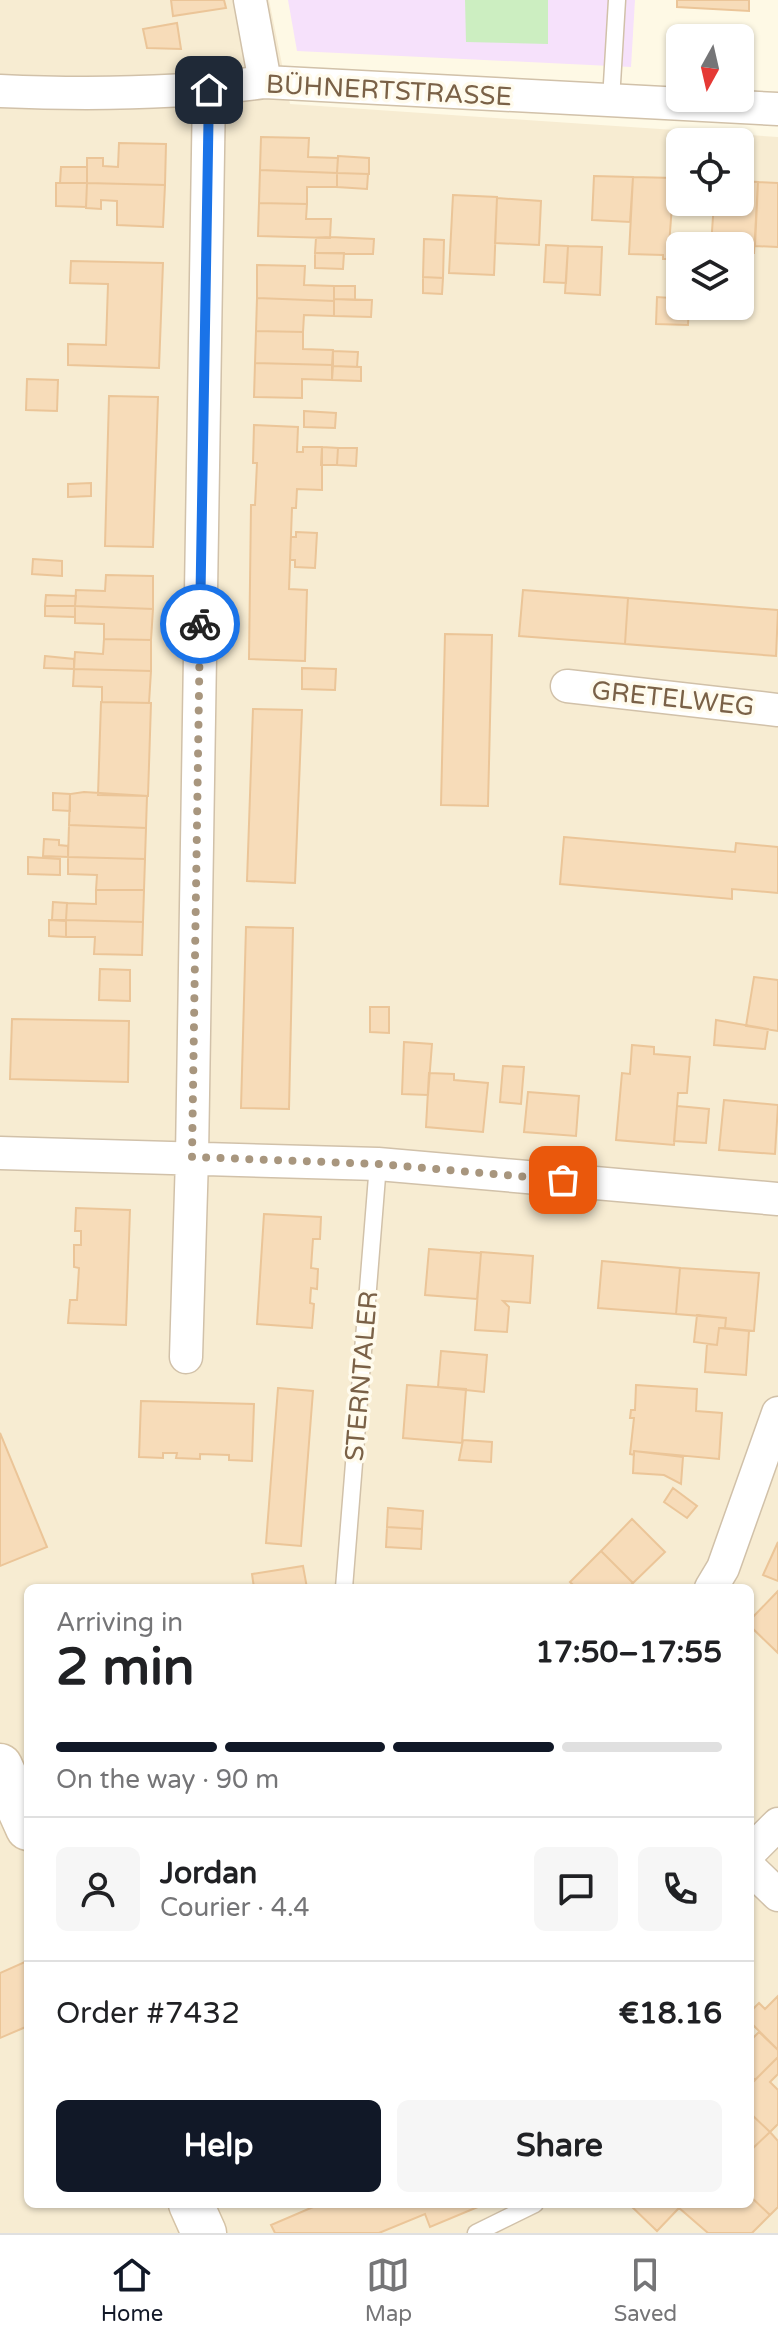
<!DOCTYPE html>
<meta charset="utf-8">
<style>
body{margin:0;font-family:"Varela Round",sans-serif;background:#f6f6f6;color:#202124;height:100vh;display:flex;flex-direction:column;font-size:30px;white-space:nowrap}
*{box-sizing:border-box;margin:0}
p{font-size:26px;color:#757577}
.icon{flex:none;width:44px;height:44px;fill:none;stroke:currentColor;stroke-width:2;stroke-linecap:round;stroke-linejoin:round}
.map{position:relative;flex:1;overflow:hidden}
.panel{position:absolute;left:24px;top:1584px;width:730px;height:624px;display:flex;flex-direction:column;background:#fff;border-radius:12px;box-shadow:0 2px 6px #0004}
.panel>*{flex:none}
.needle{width:52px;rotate:188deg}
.fabs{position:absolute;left:666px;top:24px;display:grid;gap:16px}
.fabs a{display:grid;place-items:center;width:88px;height:88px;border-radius:12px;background:#fff;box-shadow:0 2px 6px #0004;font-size:40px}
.pin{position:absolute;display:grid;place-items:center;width:68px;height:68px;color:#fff;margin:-34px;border-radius:16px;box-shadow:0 4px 12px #0006}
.courier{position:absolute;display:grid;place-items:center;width:80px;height:80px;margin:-40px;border:6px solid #1a73e8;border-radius:50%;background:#fff;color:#222;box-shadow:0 2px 10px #0007}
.head em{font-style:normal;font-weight:700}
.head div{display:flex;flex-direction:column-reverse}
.head{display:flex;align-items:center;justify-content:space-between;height:136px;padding:0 32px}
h1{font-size:52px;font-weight:700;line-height:60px}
.bar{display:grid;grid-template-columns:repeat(4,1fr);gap:12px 8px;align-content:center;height:96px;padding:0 32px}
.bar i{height:10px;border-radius:6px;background:#e0e0e0}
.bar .active{background:#111827}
.bar p{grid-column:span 4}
.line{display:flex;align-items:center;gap:20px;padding:0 32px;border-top:2px solid #e0e0e0}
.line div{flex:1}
.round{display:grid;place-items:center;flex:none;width:84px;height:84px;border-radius:12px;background:#f6f6f6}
.button{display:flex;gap:16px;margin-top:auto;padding:16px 32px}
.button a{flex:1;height:92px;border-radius:12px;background:#111827;color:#fff;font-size:32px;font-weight:700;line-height:92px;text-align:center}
.button a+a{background:#f6f6f6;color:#202124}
.tab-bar{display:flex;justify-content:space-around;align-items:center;height:112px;border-top:2px solid #e0e0e0;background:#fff;font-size:22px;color:#757577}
.tab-bar a{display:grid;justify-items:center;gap:4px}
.tab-bar .active{color:#111827}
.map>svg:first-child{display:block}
.residential{fill:#f7ecd2;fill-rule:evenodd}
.education{fill:#f6e1fb}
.green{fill:#cceec1}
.building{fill:#f7dcb9;stroke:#ebc598;stroke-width:2}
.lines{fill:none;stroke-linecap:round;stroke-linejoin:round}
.lane-casing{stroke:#d1c1a9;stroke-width:19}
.street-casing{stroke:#d1c1a9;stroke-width:35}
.secondary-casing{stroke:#d5c3a6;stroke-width:47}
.lane{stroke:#fff;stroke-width:16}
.street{stroke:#fff;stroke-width:32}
.secondary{stroke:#fff;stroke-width:44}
.done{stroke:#a8967e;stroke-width:8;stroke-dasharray:0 14.4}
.route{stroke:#1a73e8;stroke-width:10}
.labels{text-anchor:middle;stroke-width:7;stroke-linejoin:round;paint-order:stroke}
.street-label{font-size:26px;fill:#7a6147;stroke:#fffbed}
</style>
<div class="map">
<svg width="778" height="2233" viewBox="0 0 778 2233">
<rect width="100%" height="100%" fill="#fef9e5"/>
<path class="residential" d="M0 0H269L290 104 778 137V2233H0ZM680 142H740V202H680ZM680 246H740V306H680ZM28 1588H750V2204H28Z"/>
<path class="education" d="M288 0H635L631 67 297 51Z"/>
<path class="green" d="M465 0H548V44L466 42Z"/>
<path class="building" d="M171 0H224L226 8 173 16Z
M677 0H749V11L677 7Z
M177 23 181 49 147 48 143 29Z
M261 137 309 138 308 157 338 158 337 173 260 170Z
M119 143 166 144 165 185 87 183V158H103V166L118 167Z
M338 156 369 158V174L337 173Z
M61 167H87V183H60Z
M260 170 337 173V187H307V204L259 203Z
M337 173 368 174 367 189 337 187Z
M594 176 633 177 630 222 592 220Z
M633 177 674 178 668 259H663V255L629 254Z
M740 181 758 182 754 253H740V246H711L714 202H740Z
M758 182 778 183V247L755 246Z
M56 183H87L86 207 56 206Z
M87 183 165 185 163 227 117 225V201L101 200V209L86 208Z
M453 195 497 197 494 275 449 273Z
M497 198 541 201 539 245 495 243Z
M259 203 307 204 306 219H331L330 238 258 236Z
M330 237 374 239 373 254 315 253 316 238Z
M424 239 444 240 443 278 423 277Z
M546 245 568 246 566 283 544 282Z
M568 246 602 247 600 295 565 293Z
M315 253H344L343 269 315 268Z
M672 257H680V306H689L688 325 656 324 657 297 671 298Z
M71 261 163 263 159 368 68 365V344L106 345 108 284 70 283Z
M257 265 305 266 304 285 334 286V301L257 298Z
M423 277 443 278 442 294 423 293Z
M334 286H355V300L334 299Z
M257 298 334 301V316L304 315 303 332 256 331Z
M334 299 372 300 371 317 334 316Z
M256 331 303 332V349L333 350 332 365 255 363Z
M333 351 358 352 357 367 333 366Z
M255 363 332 365V380L302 379V398L254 397Z
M333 366 361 367V381L332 380Z
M27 379 58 380 57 411 26 410Z
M109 396 158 397 153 547 105 546Z
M304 411 336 413 335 428 304 427Z
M254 425 298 427 297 452H303V447H322V490L297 489 296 508H292L289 589 307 590 305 661 249 659 251 505H255L257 463H253Z
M322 447 338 448 337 465H321Z
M338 448H357L356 466 337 465Z
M91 483V496L68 497V484Z
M296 532 317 533 315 568 295 567V560H290L291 537H296Z
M33 559 62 561V576L32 574Z
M106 575 153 576V609L75 606 76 590 105 591Z
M523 590 628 598 625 644 519 636Z
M46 595 76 596 75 606H45Z
M628 598 778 610 776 656 625 644Z
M45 606H75V617L45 616Z
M75 606 153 609 151 640 104 639V624L75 623Z
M445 634 492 635 488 806 441 805Z
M104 639 151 640V671L74 669 75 652 103 654Z
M45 656 74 659V669L44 668Z
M302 668 336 669 335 690 302 689Z
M74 669 151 671 149 703 102 702V687L73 686Z
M101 702 151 703 148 796 98 795Z
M253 709 302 710 295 883 247 881Z
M84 792 147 796 146 828 69 825 70 794Z
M53 793 70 794V811L53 810Z
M69 825 146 828 145 859 68 857Z
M564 837 735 852 736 843 778 847V893L732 889V899L560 884Z
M44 839 59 840V845L68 846V857L43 856Z
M28 857 60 859V875L28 874Z
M68 857 145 859 144 890H96L97 875 68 874Z
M96 890H144L143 922 66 920 67 903 96 904Z
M53 902 67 903 66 920H52Z
M49 920 66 921V937L49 936Z
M66 920 143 922 142 955 94 954 95 937H66Z
M246 927 293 928 289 1109 241 1108Z
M100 969 130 970V1001L99 1000Z
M754 977 778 980V1031L746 1026Z
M370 1007H389V1033L370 1032Z
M12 1019 129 1021 128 1082 10 1079Z
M716 1020 768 1029 765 1049 714 1045Z
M404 1042 432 1044 428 1095 402 1094Z
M632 1045 654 1047V1054L690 1057 687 1093H678L674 1145 616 1140 622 1073 630 1074Z
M503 1066 524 1067 521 1104 500 1102Z
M429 1073 454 1074V1080L488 1083 483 1132 426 1127Z
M528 1092 579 1096 576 1136 524 1132Z
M724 1100 778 1105 775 1154 719 1150Z
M677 1106 709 1109 706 1143 674 1141Z
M76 1208 130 1210 126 1325 68 1323 70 1300H77L79 1268 74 1267V1245H81V1231H75Z
M264 1214 321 1217 320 1239H313L311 1268 318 1269 317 1289 311 1288 310 1303 314 1304 312 1328 257 1324Z
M429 1249 481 1253 477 1299 425 1295Z
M481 1252 533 1256 530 1303 503 1301 509 1307 507 1332 475 1330Z
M602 1261 680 1268 676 1314 598 1308Z
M680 1268 759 1273 754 1331 725 1328 726 1318 676 1314Z
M697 1315 726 1318 725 1328H719L717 1345 694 1342Z
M719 1328 749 1331 746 1375 705 1372 707 1344 717 1345Z
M441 1351 487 1355 484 1392 438 1387Z
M407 1385 466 1389 462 1443 403 1438Z
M636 1385 697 1389 696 1411 722 1413 719 1459 634 1451V1455L630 1454 634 1418H630L631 1410H635Z
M278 1388 313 1391 301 1546 266 1543Z
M141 1401 254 1404 252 1461 229 1460V1455L200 1454V1459L176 1458 177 1453H163V1458L139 1457Z
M0 1433 47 1547 0 1566Z
M463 1440 492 1442 491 1462 459 1460Z
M634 1451 683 1457 681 1484 664 1475 633 1473Z
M673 1488 697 1506 687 1518 664 1502Z
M388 1508 423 1511 422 1529 387 1527Z
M632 1519 665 1552 633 1583 601 1551Z
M387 1527 422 1529 421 1549 386 1547Z
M778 1542V1581L763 1575Z
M601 1551 633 1583 628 1588H576L570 1582Z
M303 1566 307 1588H254L252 1574Z
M778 1591V1653L750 1626V1620Z
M27 1961 28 2026 0 2038V1973Z
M778 1996V2050L750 2022V2012L759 2003 765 2009Z
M759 2032 778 2050V2057L755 2080 750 2075V2041Z
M778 2057V2074L770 2082 778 2090V2124L770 2132 750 2113V2085Z
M750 2113 770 2132 750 2151Z
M770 2132 778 2141V2207L770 2215 750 2196V2151Z
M750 2196 770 2215 752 2233H708L679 2208 657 2231 629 2204H750Z
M320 2204H485L430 2227 425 2214 379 2233H275L271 2225Z"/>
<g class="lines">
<defs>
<path id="lane" d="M611 100 617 0
M344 1588 378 1164
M476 2233 535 2204"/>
<path id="street" d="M250 0 265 82
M0 91C89 95 177 94 265 82L778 109
M567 686 778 710
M0 1153 378 1164 778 1199
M186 1357 192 1157 209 90
M711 1588 723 1568 778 1413
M750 1852 778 1824
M750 1868 778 1895"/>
<path id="secondary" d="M0 1766 28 1828
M191 2204 204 2233"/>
</defs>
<use href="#lane" class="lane-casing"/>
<use href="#street" class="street-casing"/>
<use href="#secondary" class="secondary-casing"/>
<use href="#lane" class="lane"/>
<use href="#street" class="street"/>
<use href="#secondary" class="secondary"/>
</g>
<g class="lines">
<path class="done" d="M200 624 192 1157 378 1164 563 1180"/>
<path class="route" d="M200 624 209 90"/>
</g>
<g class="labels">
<g class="street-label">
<text transform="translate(389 90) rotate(3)" y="9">BÜHNERTSTRASSE</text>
<text transform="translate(673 698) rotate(6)" y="9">GRETELWEG</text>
<text transform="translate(361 1376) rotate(-85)" y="9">STERNTALER</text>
</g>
</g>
</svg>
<div class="fabs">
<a><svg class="needle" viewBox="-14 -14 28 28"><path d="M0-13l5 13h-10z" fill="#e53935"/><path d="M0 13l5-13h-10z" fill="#757577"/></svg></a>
<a><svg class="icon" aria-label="locate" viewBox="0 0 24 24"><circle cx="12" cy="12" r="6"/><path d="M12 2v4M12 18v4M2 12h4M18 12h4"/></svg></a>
<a><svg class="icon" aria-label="layers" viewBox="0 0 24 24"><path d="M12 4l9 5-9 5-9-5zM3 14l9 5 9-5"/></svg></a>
</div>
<div class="pin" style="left:563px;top:1180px;background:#ea580c"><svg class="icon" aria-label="bag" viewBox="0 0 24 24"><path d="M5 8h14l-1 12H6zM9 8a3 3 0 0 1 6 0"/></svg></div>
<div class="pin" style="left:209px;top:90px;background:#1f2937"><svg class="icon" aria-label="home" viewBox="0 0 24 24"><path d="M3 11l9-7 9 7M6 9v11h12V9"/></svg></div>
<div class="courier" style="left:200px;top:624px"><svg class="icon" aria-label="bike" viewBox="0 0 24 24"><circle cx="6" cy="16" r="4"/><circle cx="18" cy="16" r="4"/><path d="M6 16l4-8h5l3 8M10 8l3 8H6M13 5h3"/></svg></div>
<section class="panel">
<div class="head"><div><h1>2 min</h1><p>Arriving in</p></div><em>17:50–17:55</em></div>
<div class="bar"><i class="active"></i><i class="active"></i><i class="active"></i><i></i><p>On the way · 90 m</p></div>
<div class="line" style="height:144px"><a class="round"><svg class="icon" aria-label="person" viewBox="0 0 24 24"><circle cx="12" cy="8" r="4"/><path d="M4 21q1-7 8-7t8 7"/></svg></a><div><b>Jordan</b><p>Courier · 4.4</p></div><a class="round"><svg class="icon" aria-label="chat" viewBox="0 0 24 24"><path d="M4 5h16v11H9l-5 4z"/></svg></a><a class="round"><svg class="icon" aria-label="phone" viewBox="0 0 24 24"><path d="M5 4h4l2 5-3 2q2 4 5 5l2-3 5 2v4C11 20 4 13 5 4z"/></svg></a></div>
<div class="line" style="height:104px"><div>Order #7432</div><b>€18.16</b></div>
<div class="button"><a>Help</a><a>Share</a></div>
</section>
</div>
<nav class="tab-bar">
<a class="active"><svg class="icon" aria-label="home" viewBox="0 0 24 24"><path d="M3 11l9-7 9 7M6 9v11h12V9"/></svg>Home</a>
<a><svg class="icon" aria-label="map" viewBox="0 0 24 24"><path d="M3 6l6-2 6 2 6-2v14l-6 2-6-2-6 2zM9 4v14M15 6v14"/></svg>Map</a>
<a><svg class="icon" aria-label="saved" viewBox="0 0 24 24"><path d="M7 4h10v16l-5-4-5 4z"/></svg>Saved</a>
</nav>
